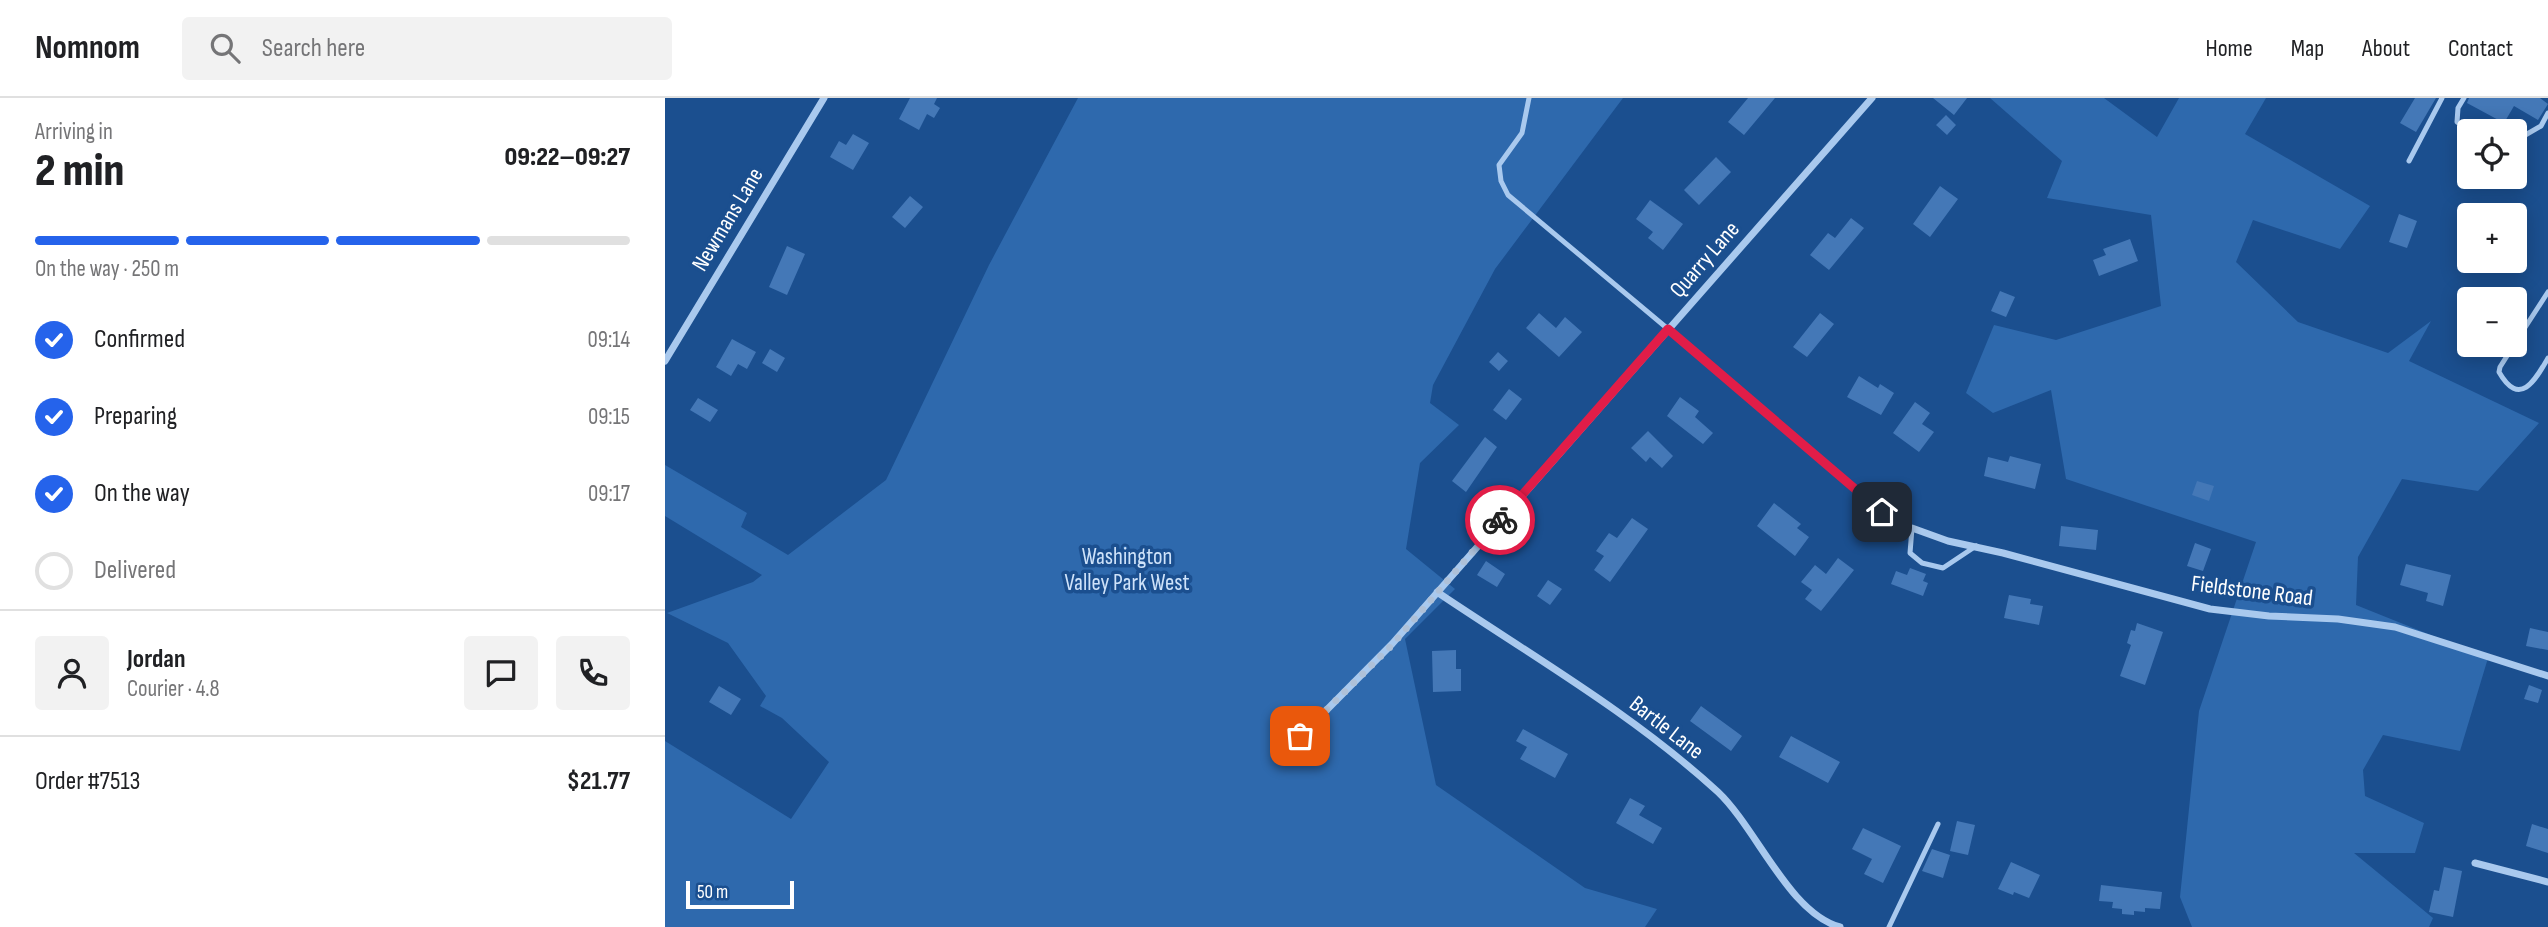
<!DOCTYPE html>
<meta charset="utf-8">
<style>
body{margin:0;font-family:"Sofia Sans Condensed",sans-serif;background:#f2f2f2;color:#202124;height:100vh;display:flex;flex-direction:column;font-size:26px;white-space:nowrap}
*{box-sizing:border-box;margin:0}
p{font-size:23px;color:#757577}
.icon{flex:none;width:38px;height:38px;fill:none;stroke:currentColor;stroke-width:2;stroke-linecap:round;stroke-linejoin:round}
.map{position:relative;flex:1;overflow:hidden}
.sheet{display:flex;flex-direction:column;background:#fff;width:665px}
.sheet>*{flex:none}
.buttons{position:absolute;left:1792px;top:21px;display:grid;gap:14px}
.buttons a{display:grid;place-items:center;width:70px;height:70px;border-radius:7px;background:#fff;box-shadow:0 4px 18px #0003;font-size:35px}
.scale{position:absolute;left:21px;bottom:18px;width:108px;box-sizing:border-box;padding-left:7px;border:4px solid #fff;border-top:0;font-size:19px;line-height:24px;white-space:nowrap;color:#fff;-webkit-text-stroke:5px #1b4f8f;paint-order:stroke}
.pin{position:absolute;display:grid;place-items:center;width:60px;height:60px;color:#fff;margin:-30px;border-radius:14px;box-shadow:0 4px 10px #0006}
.courier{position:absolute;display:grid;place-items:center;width:70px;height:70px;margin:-35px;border:5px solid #e11d48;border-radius:50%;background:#fff;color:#222;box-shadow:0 2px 9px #0007}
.head em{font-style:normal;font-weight:800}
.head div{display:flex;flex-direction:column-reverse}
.head{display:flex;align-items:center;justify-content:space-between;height:119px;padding:0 35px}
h1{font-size:46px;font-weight:800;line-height:52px}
.bar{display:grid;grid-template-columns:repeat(4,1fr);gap:10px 7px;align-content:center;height:84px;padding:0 35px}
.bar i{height:9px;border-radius:5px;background:#e0e0e0}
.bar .on{background:#2563eb}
.bar p{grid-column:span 4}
.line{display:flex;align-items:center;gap:18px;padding:0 35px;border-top:2px solid #e0e0e0}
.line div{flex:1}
.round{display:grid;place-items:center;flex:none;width:74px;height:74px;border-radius:7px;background:#f2f2f2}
ol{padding:0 35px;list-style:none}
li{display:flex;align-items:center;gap:21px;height:77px}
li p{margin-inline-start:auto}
li .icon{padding:7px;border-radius:50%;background:#2563eb;color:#fff;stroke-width:4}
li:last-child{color:#757577}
li i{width:38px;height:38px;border:4px solid #e0e0e0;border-radius:50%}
header{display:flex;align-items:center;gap:42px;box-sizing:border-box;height:98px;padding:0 35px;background:#fff;border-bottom:2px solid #e0e0e0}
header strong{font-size:33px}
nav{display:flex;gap:38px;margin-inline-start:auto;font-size:24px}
.search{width:490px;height:63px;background:#f2f2f2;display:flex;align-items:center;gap:18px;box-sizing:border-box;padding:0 24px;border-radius:7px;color:#757577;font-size:26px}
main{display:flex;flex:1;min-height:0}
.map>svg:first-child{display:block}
.green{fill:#2e69ad}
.building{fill:#4478b7}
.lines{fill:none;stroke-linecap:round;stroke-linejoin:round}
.service{stroke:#a9c9ee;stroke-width:5}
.minor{stroke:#a9c9ee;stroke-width:7}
.done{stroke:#afc1d8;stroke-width:7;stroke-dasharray:0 12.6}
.route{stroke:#e11d48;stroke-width:9}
.labels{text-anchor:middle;stroke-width:7;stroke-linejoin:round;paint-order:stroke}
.street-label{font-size:23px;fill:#fff;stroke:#1b4f8f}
.park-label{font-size:23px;fill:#cfe3fa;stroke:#1b4f8f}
</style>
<header>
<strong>Nomnom</strong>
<div class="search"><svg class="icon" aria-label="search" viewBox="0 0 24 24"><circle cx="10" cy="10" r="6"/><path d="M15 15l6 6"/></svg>Search here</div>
<nav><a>Home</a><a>Map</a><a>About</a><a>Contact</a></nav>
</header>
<main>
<section class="sheet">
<div class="head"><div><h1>2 min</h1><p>Arriving in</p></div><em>09:22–09:27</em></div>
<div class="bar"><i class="on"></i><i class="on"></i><i class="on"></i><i></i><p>On the way · 250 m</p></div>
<ol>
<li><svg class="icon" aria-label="check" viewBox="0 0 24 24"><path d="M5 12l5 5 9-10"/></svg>Confirmed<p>09:14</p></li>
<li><svg class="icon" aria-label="check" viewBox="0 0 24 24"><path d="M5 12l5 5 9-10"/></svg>Preparing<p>09:15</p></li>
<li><svg class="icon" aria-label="check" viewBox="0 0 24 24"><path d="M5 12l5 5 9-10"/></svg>On the way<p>09:17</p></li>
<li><i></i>Delivered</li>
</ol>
<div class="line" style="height:126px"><a class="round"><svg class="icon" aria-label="person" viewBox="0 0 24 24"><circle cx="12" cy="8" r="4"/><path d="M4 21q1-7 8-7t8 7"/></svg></a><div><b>Jordan</b><p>Courier · 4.8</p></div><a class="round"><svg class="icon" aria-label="chat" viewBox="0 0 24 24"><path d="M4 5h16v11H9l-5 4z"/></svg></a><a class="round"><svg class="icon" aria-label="phone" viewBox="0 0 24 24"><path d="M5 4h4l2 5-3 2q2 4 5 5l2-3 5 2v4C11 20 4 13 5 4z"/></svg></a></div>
<div class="line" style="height:91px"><div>Order #7513</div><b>$21.77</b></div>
</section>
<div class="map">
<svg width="1883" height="829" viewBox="0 0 1883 829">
<rect width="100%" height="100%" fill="#1b4f8f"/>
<path class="green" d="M413 0H958L830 171 768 287 765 305 794 327 755 365 741 451 790 491 740 541 771 687 920 790 992 811 980 829H0V643L126 721 164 664 117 620 95 608 101 598 63 545 2 515 88 484 97 477 0 418V367L82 415 76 429 123 457 221 382 324 167Z
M1325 0H1439L1492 39 1514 0H1601L1580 36 1705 108 1675 151 1588 122 1571 164 1633 224 1723 255 1766 223 1744 263 1874 325 1813 393 1737 381 1693 459 1691 507 1823 560 1795 653 1718 637 1698 672 1700 698 1759 725 1750 755H1689L1768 820 1764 829H1527L1515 799 1534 613 1591 444 1401 381 1386 292 1328 315 1301 295 1329 227 1391 242 1496 208 1486 117 1382 100 1397 63Z"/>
<path class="building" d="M245 0H272L269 6 275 10 269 20 262 16 254 32 234 21Z
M1083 0H1110L1079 37 1063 24Z
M1268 0H1302L1289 17Z
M1750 0H1771L1751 34 1735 25Z
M1804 0H1875L1883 6 1873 22 1849 8 1839 25 1802 5Z
M1281 17 1291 27 1282 37 1271 27Z
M188 36 204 45 188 72 165 59 174 43 181 47Z
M1051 59 1066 74 1034 107 1019 92Z
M1275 88 1293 101 1265 139 1248 126Z
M245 98 258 109 240 130 227 119Z
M985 102 1018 126 998 152 983 140 988 134 971 121Z
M1734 116 1752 123 1742 150 1724 144Z
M1186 120 1199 130 1164 172 1145 157 1163 135 1170 140Z
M1465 141 1473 163 1434 178 1428 162 1441 157 1438 151Z
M122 148 140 156 122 197 104 189Z
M1335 193 1350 199 1341 219 1326 213Z
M874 215 891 230 900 219 917 234 894 259 861 230Z
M1155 215 1169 226 1142 259 1128 249Z
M67 241 91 254 82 271 73 266 66 278 51 269Z
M105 251 120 260 112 274 97 265Z
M833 254 843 263 834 273 824 264Z
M1194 278 1213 290 1215 286 1229 295 1216 317 1182 299Z
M844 291 857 301 841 322 828 312Z
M1015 299 1034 313 1030 319 1048 335 1038 346 1002 318Z
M33 300 53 312 45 324 25 312Z
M1250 304 1265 315 1257 326 1269 334 1254 354 1228 335Z
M983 333 1008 358 997 370 985 359 981 364 966 350Z
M820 339 832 349 801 394 787 383Z
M1345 358 1376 366 1370 391 1319 378 1323 359 1343 364Z
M1532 383 1549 388 1544 403 1527 397Z
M1109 405 1136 426 1132 430 1144 439 1130 458 1092 428Z
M967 420 983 431 945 484 929 472 939 458 931 453 944 435 952 440Z
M1396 428 1433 432 1431 452 1394 448Z
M1530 445 1546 451 1538 473 1522 468Z
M1173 460 1189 472 1156 513 1140 501 1147 492 1136 484 1150 467 1161 476Z
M821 463 840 476 832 489 812 477Z
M1741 466 1786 477 1778 508 1761 503 1763 495 1735 487Z
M1245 470 1261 476 1258 483 1263 485 1258 498 1226 486 1231 473 1242 477Z
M883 482 897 491 885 507 872 498Z
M1344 497 1366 501 1365 506 1378 508 1374 527 1339 520Z
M1472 525 1498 534 1480 587 1455 578 1466 547 1462 545 1466 532 1470 533Z
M1865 530 1883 534V552L1861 548Z
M791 552V571H796V593L768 594 767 553Z
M1864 587 1877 592 1873 605 1859 601Z
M54 588 76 601 66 617 44 604Z
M1036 608 1077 638 1066 653 1025 623Z
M858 631 903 656 890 680 855 661 862 649 851 643Z
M1126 638 1175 664 1163 685 1114 659Z
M965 700 980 708 974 717 997 730 988 746 951 725Z
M1292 723 1310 727 1303 757 1285 753Z
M1867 726 1883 731V755L1861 748Z
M1198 730 1236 748 1218 785 1199 776 1207 761 1187 751Z
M1267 751 1285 757 1278 780 1257 773Z
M1346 764 1375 777 1364 800 1349 794 1348 797 1333 791Z
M1779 769 1797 773 1788 819 1764 814 1769 792 1774 793Z
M1436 787 1497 794 1495 811 1480 810V814L1469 813V817L1457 816V811L1447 810 1448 804 1434 803Z"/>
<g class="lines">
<path class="service" d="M864 0 857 35 834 67 836 83 843 97 1003 231
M1799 0 1793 10 1792 24 1809 33
M1850 43 1876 28 1883 15
M1744 63 1777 0
M1850 245 1883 194
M1849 247 1835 269 1834 274C1855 311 1871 281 1883 260
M1247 430 1245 455 1257 465 1278 470 1311 448
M1224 829 1273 726"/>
<path class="minor" d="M1003 231 1217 414
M0 263 159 0
M1247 430 1283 443 1338 455 1545 511 1604 518 1673 521 1730 529 1883 578
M772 494C867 558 968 616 1053 694 1092 731 1124 815 1175 829
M617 657 727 546 1207 0
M1810 765 1883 784"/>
</g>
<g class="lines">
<path class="done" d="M635 638 727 547 835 422"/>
<path class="route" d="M835 422 1003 231 1217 414"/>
</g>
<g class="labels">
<g class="street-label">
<text transform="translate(62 121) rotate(-59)" y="8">Newmans Lane</text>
<text transform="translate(1039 161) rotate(-49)" y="8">Quarry Lane</text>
<text transform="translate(1587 492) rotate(7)" y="8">Fieldstone Road</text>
<text transform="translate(1002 629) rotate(38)" y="8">Bartle Lane</text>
</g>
<g class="park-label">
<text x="462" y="466">Washington<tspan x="462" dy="26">Valley Park West</tspan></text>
</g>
</g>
</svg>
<div class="buttons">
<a><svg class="icon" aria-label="locate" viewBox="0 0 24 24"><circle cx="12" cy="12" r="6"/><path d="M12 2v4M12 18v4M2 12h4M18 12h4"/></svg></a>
<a>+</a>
<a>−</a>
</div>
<div class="scale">50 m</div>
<div class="pin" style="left:635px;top:638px;background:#ea580c"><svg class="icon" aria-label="bag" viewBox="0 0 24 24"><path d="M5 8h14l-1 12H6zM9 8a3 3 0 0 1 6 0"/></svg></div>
<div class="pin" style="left:1217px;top:414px;background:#1f2937"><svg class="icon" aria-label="home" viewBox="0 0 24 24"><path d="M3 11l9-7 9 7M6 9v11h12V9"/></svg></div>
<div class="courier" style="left:835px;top:422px"><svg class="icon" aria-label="bike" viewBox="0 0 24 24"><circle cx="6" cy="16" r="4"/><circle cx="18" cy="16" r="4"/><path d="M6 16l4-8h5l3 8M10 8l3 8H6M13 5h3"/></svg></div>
</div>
</main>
